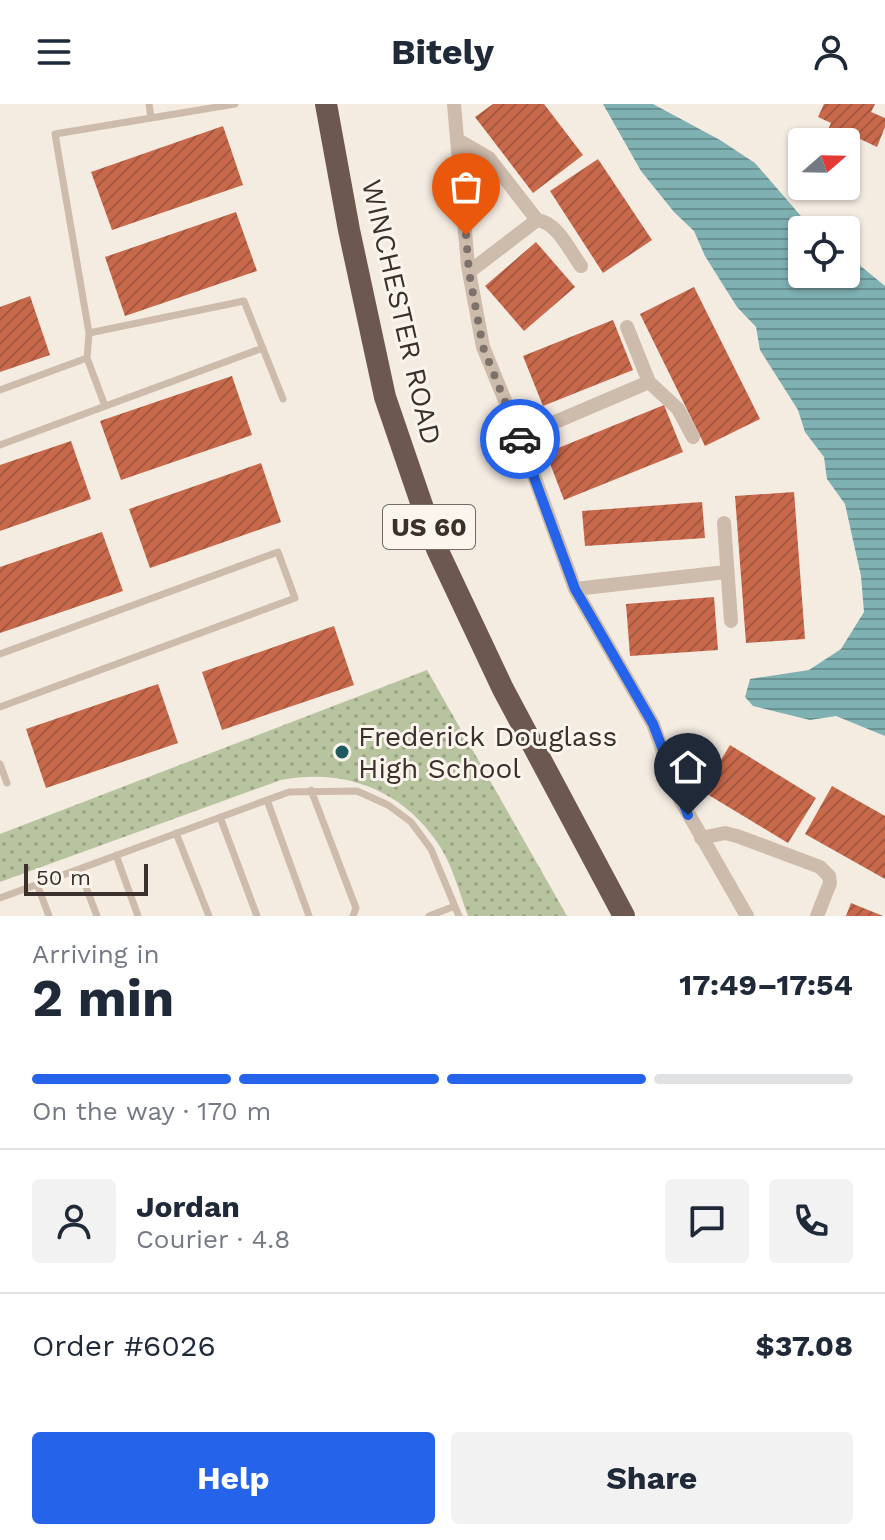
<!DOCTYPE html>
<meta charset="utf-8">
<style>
body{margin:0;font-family:"Work Sans",sans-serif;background:#f2f2f3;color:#1f2937;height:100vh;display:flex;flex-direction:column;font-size:30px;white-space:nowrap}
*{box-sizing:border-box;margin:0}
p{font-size:26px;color:#747a83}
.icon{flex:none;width:44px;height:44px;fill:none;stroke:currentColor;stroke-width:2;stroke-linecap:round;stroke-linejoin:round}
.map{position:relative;height:812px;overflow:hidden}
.drawer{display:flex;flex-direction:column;background:#fff;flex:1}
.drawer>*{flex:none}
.needle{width:52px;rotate:70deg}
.controls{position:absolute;left:788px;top:24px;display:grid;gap:16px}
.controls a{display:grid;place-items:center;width:72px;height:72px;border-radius:8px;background:#fff;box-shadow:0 2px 6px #0004;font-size:40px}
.scale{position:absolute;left:24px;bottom:20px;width:124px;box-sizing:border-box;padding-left:8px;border:4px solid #3b302b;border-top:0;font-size:22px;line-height:28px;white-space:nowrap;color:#3b302b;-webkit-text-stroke:6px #fbf5ee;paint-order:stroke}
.pin{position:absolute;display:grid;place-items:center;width:68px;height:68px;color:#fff;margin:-82px -34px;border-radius:50% 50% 50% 0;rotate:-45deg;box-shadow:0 0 8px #0007}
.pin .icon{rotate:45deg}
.courier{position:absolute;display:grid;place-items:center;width:80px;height:80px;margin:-40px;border:6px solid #2563eb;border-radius:50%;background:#fff;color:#222;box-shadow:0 2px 10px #0007}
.headline em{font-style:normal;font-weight:700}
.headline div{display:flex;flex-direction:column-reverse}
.headline{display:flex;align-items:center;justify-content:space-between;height:136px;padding:0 32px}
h1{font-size:52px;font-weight:700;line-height:60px}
.bar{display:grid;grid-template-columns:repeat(4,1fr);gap:12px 8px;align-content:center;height:96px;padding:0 32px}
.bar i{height:10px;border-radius:6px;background:#e0e1e3}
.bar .selected{background:#2563eb}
.bar p{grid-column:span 4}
.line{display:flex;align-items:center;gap:20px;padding:0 32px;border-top:2px solid #e0e1e3}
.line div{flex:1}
.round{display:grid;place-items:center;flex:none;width:84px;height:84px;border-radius:8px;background:#f2f2f3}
.cta{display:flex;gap:16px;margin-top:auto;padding:16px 32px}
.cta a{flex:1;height:92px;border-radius:8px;background:#2563eb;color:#fff;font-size:32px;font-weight:700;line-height:92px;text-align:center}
.cta a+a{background:#f2f2f3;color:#1f2937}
header{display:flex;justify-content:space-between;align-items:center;height:104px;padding:0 32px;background:#fff;font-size:36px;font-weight:700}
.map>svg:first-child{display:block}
.grass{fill:url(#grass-dots)}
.water{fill:url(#water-rules)}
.building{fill:url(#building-hatch)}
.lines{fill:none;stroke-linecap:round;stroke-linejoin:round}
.service{stroke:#cdbbac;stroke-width:7}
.minor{stroke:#cdbbac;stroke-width:14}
.trunk{stroke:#6c584f;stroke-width:22}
.done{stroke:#7c716b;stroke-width:8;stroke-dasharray:0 14.4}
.route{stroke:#2563eb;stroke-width:10}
.poi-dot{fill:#1f5a5e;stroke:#fbf5ee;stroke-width:3}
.labels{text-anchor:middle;stroke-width:6;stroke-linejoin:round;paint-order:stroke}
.shield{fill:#fbf5ee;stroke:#756b66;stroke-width:2}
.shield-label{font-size:26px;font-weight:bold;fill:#3b302b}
.street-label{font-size:28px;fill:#3b302b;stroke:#fbf5ee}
.poi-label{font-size:28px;fill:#3b302b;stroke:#fbf5ee;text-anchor:start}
</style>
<header><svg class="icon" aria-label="menu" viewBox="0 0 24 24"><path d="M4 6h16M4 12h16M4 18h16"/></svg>Bitely<svg class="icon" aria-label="person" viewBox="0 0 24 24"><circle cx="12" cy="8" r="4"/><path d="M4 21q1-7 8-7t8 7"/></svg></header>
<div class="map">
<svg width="885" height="812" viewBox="0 0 885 812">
<defs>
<pattern id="grass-dots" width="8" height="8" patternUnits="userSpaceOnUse" patternTransform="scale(2)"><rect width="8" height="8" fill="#b8c4a0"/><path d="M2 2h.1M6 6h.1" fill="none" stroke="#97a083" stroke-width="1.8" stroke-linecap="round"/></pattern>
<pattern id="water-rules" width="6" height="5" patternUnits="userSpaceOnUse" patternTransform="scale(2)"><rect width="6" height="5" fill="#7fb0b2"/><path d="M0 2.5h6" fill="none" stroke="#699091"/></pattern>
<pattern id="building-hatch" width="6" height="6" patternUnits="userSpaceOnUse" patternTransform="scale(2)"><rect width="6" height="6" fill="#c8694b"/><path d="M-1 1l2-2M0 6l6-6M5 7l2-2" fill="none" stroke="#a4573f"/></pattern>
</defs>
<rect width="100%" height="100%" fill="#f4ebe1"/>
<path class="grass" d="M427 566 567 812H468C459 788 452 759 437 738 401 685 343 664 281 676L0 778V730Z"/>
<path class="water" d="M603 0H653L720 36 755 59 813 126H802V170H846V150L885 182V632L836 612 810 616 753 602 745 593 750 575 809 566 841 545 864 508 861 472 845 400 827 375 824 353 805 328 798 306 760 246 756 223 737 203 705 152 694 127 674 108 641 67Z"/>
<path class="building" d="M493 0H544L583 51 533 89 475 13Z
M824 0H875L871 8 885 14V23L877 43 856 33 852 42 826 30 831 19 818 13Z
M223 22 243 81 112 126 91 68Z
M598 55 652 136 603 169 550 87Z
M236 108 257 167 125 212 105 153Z
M536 138 575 183 524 227 485 182Z
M694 183 760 315 705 342 640 210Z
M30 192 50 251 0 268V203Z
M613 216 633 266 543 302 523 252Z
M232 272 252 331 121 376 100 317Z
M664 301 683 348 564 396 546 349Z
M71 337 91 395 0 427V361Z
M261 359 281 418 150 464 129 405Z
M794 388 805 535 746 539 735 392Z
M702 398 705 434 585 442 582 407Z
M102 428 123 487 0 529V463Z
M714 493 718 546 630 552 626 500Z
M334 522 354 581 222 626 202 568Z
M158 580 178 639 46 684 26 625Z
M730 641 816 694 788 739 702 687Z
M832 682 885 712V775L805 730Z
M851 799 883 812H846Z"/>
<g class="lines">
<path class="service" d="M149 0 151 14 235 0
M151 14 55 30 89 229 244 197 283 295
M87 254 105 302
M0 286 87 254 89 229
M0 341 263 244
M0 550 278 448 295 494 0 603
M0 660 7 679
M311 686 356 804 353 812
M267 696 309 812
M220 713 257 812
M176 729 209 812
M116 751 138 812
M79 765 97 812
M37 780 49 812
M0 794 289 688 357 687 388 701 411 718 431 745 459 812
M429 812 455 802"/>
<path class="minor" d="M454 0 468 162 483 243 520 333 575 485 653 620 680 695 747 812
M458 36 489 54 537 116 469 168
M537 116C557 118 570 147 581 162
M627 223 649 278 678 305 693 333
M520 333 649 278
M724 419 731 517
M575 485 726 468
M701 734 725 729 737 732 820 763 829 772 830 779 817 812"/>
<path class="trunk" d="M326 0 349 126 385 293 437 445 503 585 624 812"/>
</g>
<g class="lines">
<path class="done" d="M466 131 469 168 483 243 520 335"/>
<path class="route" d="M520 335 575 485 653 620 688 711"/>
</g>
<circle class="poi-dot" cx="342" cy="648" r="8"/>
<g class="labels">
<rect class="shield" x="383" y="401" width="92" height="44" rx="6"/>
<g class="shield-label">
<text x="429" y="432">US 60</text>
</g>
<g class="street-label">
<text transform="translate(402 208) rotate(77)" y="10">WINCHESTER ROAD</text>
</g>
<g class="poi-label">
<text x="358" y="642">Frederick Douglass<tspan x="358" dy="32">High School</tspan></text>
</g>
</g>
</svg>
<div class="controls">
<a><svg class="needle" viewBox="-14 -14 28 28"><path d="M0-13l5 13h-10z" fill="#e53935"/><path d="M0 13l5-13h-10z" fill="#747a83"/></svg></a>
<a><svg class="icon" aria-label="locate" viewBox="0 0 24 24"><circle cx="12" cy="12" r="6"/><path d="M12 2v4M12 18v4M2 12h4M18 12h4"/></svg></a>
</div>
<div class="scale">50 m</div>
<div class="pin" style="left:466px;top:131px;background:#ea580c"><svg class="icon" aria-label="bag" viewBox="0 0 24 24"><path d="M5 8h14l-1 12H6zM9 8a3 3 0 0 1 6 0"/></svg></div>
<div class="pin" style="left:688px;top:711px;background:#1f2937"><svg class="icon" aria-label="home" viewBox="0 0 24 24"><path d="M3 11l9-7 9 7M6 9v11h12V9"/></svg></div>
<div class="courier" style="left:520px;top:335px"><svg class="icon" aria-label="car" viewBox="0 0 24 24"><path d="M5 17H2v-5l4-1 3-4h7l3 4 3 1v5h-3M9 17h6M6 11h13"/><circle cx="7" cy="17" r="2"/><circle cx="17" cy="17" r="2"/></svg></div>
</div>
<section class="drawer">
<div class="headline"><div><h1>2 min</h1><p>Arriving in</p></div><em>17:49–17:54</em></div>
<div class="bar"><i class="selected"></i><i class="selected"></i><i class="selected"></i><i></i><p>On the way · 170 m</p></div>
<div class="line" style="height:144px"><a class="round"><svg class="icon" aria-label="person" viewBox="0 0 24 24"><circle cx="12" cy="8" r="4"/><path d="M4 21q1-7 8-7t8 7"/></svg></a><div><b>Jordan</b><p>Courier · 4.8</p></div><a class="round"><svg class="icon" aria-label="chat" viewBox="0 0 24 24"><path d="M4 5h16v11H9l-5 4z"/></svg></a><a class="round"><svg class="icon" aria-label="phone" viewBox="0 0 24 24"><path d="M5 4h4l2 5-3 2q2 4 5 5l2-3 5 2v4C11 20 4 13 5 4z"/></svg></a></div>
<div class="line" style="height:104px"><div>Order #6026</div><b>$37.08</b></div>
<div class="cta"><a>Help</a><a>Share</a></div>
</section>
